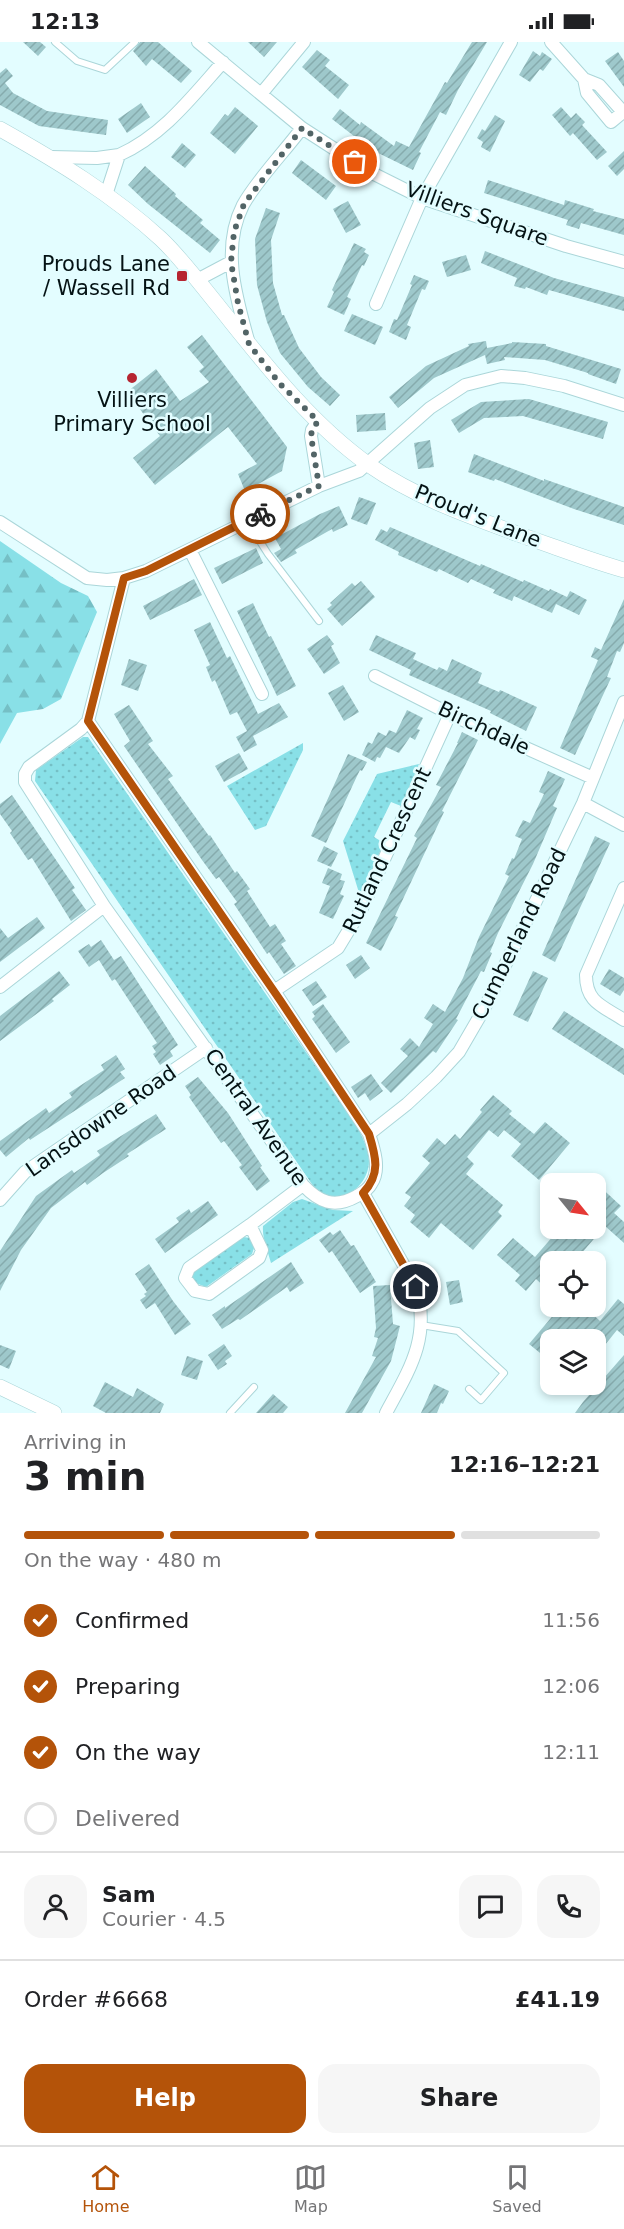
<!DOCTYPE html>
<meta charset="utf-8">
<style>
body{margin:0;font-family:"DejaVu Sans",sans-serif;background:#f6f6f6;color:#202124;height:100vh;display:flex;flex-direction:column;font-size:22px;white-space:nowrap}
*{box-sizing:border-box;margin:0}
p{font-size:20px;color:#757577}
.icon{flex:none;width:33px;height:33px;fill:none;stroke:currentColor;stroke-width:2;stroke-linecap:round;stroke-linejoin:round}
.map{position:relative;height:1371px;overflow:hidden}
.details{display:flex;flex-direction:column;background:#fff;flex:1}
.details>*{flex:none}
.needle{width:39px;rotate:120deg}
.buttons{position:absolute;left:540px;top:1131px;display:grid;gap:12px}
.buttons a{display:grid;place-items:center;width:66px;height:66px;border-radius:12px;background:#fff;box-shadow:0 3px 9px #0003;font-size:30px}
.pin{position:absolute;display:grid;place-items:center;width:51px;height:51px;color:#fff;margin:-26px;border:3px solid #fff;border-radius:50%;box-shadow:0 2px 6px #0007}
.courier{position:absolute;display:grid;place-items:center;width:60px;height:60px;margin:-30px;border:4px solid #b45309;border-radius:50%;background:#fff;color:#222;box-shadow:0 2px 8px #0007}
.overview em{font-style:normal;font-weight:600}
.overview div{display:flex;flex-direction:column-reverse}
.overview{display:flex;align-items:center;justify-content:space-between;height:102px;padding:0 24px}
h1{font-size:39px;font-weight:600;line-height:45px}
.bar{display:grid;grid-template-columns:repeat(4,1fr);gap:9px 6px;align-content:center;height:72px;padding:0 24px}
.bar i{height:8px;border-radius:4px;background:#e0e0e0}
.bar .active{background:#b45309}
.bar p{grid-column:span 4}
.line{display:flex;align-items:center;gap:15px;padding:0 24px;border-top:2px solid #e0e0e0}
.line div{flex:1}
.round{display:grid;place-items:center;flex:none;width:63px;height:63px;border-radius:18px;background:#f6f6f6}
ol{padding:0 24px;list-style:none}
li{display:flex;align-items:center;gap:18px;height:66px}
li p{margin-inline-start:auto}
li .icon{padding:6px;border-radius:50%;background:#b45309;color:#fff;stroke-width:4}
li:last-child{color:#757577}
li i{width:33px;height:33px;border:3px solid #e0e0e0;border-radius:50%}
.action{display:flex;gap:12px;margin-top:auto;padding:12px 24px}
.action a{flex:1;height:69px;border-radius:18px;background:#b45309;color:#fff;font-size:24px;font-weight:600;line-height:69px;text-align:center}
.action a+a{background:#f6f6f6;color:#202124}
.status{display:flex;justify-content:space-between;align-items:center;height:42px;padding:0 30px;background:#fff;direction:ltr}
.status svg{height:16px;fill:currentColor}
.tabs{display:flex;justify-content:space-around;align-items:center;height:84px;border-top:2px solid #e0e0e0;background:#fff;font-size:16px;color:#757577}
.tabs a{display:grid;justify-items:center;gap:3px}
.tabs .active{color:#b45309}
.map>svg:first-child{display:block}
.grass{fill:url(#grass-dots)}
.forest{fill:url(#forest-firs)}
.building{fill:url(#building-hatch)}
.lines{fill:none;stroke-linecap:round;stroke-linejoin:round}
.service-casing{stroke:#abd6d9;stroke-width:8}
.minor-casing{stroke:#abd6d9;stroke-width:14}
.tertiary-casing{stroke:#abd6d9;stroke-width:16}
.service{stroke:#fff;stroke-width:6}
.minor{stroke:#fff;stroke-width:12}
.tertiary{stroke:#fff;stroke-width:15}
.done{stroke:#526466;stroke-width:6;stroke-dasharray:0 10.8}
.route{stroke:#b45309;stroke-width:8}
.poi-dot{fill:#b62531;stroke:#e3fdff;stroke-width:2}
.labels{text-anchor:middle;stroke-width:5;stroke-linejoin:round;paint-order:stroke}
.street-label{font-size:21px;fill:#041214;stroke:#e3fdff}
.poi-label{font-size:21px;fill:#041214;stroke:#e3fdff;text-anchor:end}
</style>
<div class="status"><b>12:13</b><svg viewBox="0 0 49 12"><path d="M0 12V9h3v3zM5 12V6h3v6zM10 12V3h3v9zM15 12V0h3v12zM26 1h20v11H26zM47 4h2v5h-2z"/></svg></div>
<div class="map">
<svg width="624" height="1371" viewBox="0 0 624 1371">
<defs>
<pattern id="grass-dots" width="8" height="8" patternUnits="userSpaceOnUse" patternTransform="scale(1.5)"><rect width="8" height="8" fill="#89e0e7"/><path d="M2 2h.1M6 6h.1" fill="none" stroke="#75bfc5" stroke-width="1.8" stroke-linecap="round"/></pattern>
<pattern id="forest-firs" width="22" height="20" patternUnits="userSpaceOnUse" patternTransform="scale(1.5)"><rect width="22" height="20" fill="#89e0e7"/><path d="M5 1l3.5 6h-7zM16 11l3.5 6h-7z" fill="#75bfc5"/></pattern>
<pattern id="building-hatch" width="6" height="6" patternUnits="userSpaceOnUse" patternTransform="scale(1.5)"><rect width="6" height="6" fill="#9ec8cb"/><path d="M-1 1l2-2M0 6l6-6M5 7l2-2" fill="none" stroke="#86abad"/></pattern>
</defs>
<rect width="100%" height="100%" fill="#e3fdff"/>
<path class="grass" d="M83 695H88L357 1084C362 1095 369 1107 369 1119 369 1140 349 1159 328 1155 324 1154 320 1150 316 1148L35 739 36 728Z
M303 701V708L266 784 255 788 227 744Z
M419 722 401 764 391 760 374 795 384 801 360 854 343 799 377 732Z
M302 1157 333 1168 353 1169 271 1221C268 1209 262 1197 263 1184L293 1160Z
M243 1195 251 1196 254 1206 252 1212 206 1245 193 1240 192 1233 193 1229Z"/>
<path class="forest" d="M0 499 61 541 88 554 97 570 61 657 43 667 17 671 0 702Z"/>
<path class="building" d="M23 0H40L46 5 38 14Z
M140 0H158L192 29 181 41 152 17 146 24 133 9Z
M248 0H277L264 15Z
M472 0H487L458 48 446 73 440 70 419 110 421 111 413 128 372 108 332 77 340 67 360 83 361 80 394 104 396 99 409 105 445 40 447 41Z
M317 8 330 18 325 24 349 43 338 57 302 25Z
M533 9 540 14 542 10 552 17 543 29 540 27 530 40 519 33Z
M618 10 624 19V45L605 19Z
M6 26 13 34 5 41 13 51 47 69 108 78 106 93 39 84 0 63V31Z
M141 61 150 75 127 91 118 77Z
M235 65 258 84 235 112 210 91 225 72 228 74Z
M561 65 571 76 576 71 585 80 582 83 607 110 597 118 573 91 570 94 552 73Z
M495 73 505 79 490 110 481 105 483 100 477 96 482 87 485 89Z
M182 101 196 113 185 126 171 115Z
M624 109V127L617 134 608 124Z
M301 118 336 144 326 158 292 131Z
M145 124 176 152 175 154 203 178 200 181 220 198 210 211 148 162 128 143Z
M488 138 564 163 565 158 594 167 593 169 624 177V193L581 181 579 187 566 183 568 178 484 151Z
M348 159 361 183 346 191 333 167Z
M266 166 280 171 271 198 273 241 282 273H284L299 306 321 335 340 353 330 364 308 345 280 311 267 280 257 243 255 197Z
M354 201 366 207 364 210 369 213 364 224 362 223 347 255 351 257 344 273 327 265 334 250 332 248Z
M485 209 554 236 624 255V269L549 248 547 253 526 245 525 247 514 244 517 236 481 221Z
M466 213 471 228 447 235 442 220Z
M414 233 429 239 425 248 422 247 407 283 411 285 406 298 389 290 394 277 397 278 412 243 410 242Z
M352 272 383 285 375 303 344 289Z
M202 293 287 405 282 429 245 449 238 432 257 422 228 385 155 443 133 416 160 394 127 350 156 327 180 359 209 340 199 329 204 325 187 305Z
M486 299 487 306 512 301V300L546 302V304L621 327 616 342 588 332V331L545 318 504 315 505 318 487 322 485 313 434 336 398 366 389 355 426 324 469 304 468 302Z
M529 357 608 380 603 397 523 374 484 376 459 391 451 378 481 360Z
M385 371 386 388 357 390 356 373Z
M430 398 434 425 418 427 414 401Z
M474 412 544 439V437L624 465V483L574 467 495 437 494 439 468 430Z
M359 455 376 461 367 483 351 477Z
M339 464 348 483 333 490 332 487 295 508 297 511 281 520 274 511 281 507 275 496 320 472Z
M390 485 480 524 481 522 523 540 524 538 549 549 550 547 567 555 570 549 587 558 579 573 556 562 552 571 514 554 512 559 493 551 495 548 471 537 468 541 439 527 437 530 398 513 399 510 375 498 381 487 387 490Z
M256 506 263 521 222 542 214 526Z
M194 537 202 553 150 578 143 564Z
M361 539 375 555 342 584 327 567 332 563 330 561 352 541 355 544Z
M624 557V601L620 610 617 609 607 635 611 636 575 713 560 706 598 618 591 615 595 605 601 608Z
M253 561 269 595 271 594 296 644 277 654 237 569Z
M210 580 227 616 230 614 258 672 279 661 288 675 253 694 257 703 244 710 236 695 247 689 237 670 230 673 215 638 212 640 206 625 210 623 194 588Z
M327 593 334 602 331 604 340 621 324 632 307 607Z
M376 593 416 611 413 617 437 628 439 625 447 629 452 617 482 631 478 641 499 650 500 648 537 665 526 689 490 671 491 669 409 633 411 628 369 608Z
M129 617 147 623 138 649 121 643Z
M343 643 359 670 344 679 328 651Z
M129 663 153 699 148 702 173 734 168 737 209 794 210 793 235 831 237 829 250 847 247 849 270 885 275 882 286 899 281 902 296 924 284 932 269 910 267 912 234 862 237 860 219 835 216 837 202 818 124 704 130 699 114 672Z
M407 668 423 676 417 687 420 688 415 698 410 695 399 711 386 705 380 716 377 715 375 720 362 713 368 700 372 702 378 690 386 694 389 688 396 691Z
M462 690 478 698 442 769 444 770 395 874 398 875 381 909 366 901 417 796 414 794 441 745 436 743 458 701H457Z
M239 711 248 727 224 740 215 724Z
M348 712 367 720 362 729 360 728 357 734 326 801 311 794Z
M548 729 565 737 553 764 557 766 533 822 498 891 490 910 492 911 484 930 481 929 456 977 458 978 436 1011 433 1009 391 1051 381 1041 408 1014 400 1007 410 996 419 1005 433 982 424 976 433 962 445 970 463 936 479 895 509 834 505 832 512 816 514 817 522 797 515 794 523 778 530 781 544 752 539 750Z
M12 753 75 846 72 848 86 868 71 879 32 816 28 818 10 791 12 789 0 772V762Z
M595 794 610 801 555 920 542 913Z
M324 804 338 811 331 825 317 819Z
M328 826 342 832 340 838 345 839 340 852 344 854 333 877 319 871 330 844 322 841Z
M37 875 45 886 0 920V886L8 896Z
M101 898 114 918 121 914 178 1003 170 1009 173 1014 160 1023 153 1012 156 1010 152 1004 157 1001 115 937 112 939 99 918 89 925 78 909 89 902 91 905Z
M361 913 370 926 355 937 346 923Z
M609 927 624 936V948L620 954 600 942Z
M59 929 70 943 52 957 54 959 0 999V974Z
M533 929 548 936 528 980 513 973Z
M316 939 327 955 313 964 302 948Z
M323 962 350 1000 336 1011 312 977 315 974 312 970Z
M564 969 624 1007V1033L552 987Z
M116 1013 125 1027 120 1030 125 1036 30 1098 29 1096 6 1115 0 1108V1099L46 1066 49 1071 72 1055 69 1051 104 1028 101 1023Z
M371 1032 383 1049 370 1059 365 1051 358 1056 351 1045Z
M198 1035 228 1071 262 1124 260 1125 270 1139 257 1149 239 1125 242 1123 224 1099 221 1101 189 1055 191 1053 185 1044Z
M493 1053 512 1069 509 1072 534 1092 545 1080 570 1101 539 1138 511 1114 521 1102 504 1088 498 1095 489 1088 467 1115 474 1122 466 1132 503 1163 498 1170 502 1174 473 1208 441 1181 429 1196 410 1180 415 1173 404 1164 411 1155 405 1151 430 1121 422 1114 437 1096 445 1103 455 1092 460 1097 482 1070 480 1068Z
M156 1072 166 1087 127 1112 129 1114 103 1131 87 1143 85 1140 51 1166 21 1208 0 1249V1209L36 1154 72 1128 74 1131 100 1113 97 1109Z
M596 1141 621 1164 614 1171 624 1180V1201L605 1184 574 1220H550V1250L536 1237 526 1249 515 1239 520 1233 497 1213 513 1196 535 1215 560 1186H596Z
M208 1159 218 1173 165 1211 155 1197 179 1180 176 1176 189 1167 191 1171Z
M340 1188 351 1204 354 1203 376 1240 360 1251 332 1209 329 1211 319 1198 330 1190 333 1193Z
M291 1220 304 1241 290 1250 287 1245 240 1278 238 1277 222 1287 212 1273 225 1264V1266Z
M149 1222 173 1259 191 1282 175 1293 155 1261 146 1267 140 1258 146 1254 144 1252 147 1250 135 1232Z
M459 1238 463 1260 450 1263 446 1240Z
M390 1243 393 1282 400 1284 391 1319 362 1371H345L376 1315 372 1314 378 1296 374 1295 376 1286 373 1244Z
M618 1257 624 1262V1294L617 1288 596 1314V1298H550V1319L529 1302 561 1264H584L600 1279Z
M224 1302 232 1314 225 1319 227 1322 218 1328 208 1313Z
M0 1303 16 1309 9 1327 0 1323Z
M624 1313V1371H575L583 1360Z
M187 1314 203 1319 197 1338 181 1333Z
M105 1340 133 1355 137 1346 164 1362 160 1371H106L93 1364Z
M434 1342 449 1349 443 1362 441 1361 437 1371H421Z
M273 1352 288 1365 283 1371H256Z"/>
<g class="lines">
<defs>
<path id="service" d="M55 0 77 19 105 28 135 0
M247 479 268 512 319 579
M421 1283 458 1289 504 1331 481 1358 469 1347
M230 1371 254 1345"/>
<path id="minor" d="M198 0 302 86 370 130 422 156 566 204 624 220
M551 0 584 37 599 43 623 70 611 80 587 51 584 37
M261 52 304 0
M51 115 97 116 119 113
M106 153 119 113C163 93 191 56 223 20
M197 238 231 220
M376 262 422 156 511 0
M248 298C236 255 221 206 243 163 256 139 285 109 302 86
M318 379 312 388 311 394 319 444
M0 480 87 536 107 538 124 536 146 529 319 444 359 429 430 366 465 343 501 334 525 336 564 344 624 363
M190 508 262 652
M375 634 450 672 593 736
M88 679 274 949 369 1092C374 1107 381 1128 371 1142 368 1148 362 1151 357 1154 334 1167 319 1160 303 1143L104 864 25 740V732L29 725 81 687 88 679 124 536
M583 761 624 783
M624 846 586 933C586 961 603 964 624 978
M0 945 104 864
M274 949 338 906 361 868 450 672
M369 1092 407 1062 436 1035 459 1010 484 967 583 761 624 660
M363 1151 416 1245C431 1296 409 1328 386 1371
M0 1158 25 1130 206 1006
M250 1183 262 1208 259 1216 209 1252 195 1249 185 1236 189 1226 250 1183 303 1143"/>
<path id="tertiary" d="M0 87C57 119 112 152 161 197 182 217 201 243 220 266 265 322 310 381 369 423 418 457 474 476 529 496 561 507 592 519 624 528
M0 1345 54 1371"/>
</defs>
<use href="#service" class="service-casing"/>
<use href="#minor" class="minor-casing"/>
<use href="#tertiary" class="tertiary-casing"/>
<use href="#service" class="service"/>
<use href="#minor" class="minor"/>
<use href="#tertiary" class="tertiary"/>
</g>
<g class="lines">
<path class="done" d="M260 472 319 444 311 394 312 388 318 379 280 342 249 302 238 261 231 220 234 190 244 162 302 86 355 120"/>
<path class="route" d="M260 472 146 529 124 536 88 679 280 958 369 1092C376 1115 381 1132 363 1151L416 1245"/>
</g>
<g class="poi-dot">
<rect x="176" y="228" width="12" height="12" rx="3"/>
<circle cx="132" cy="336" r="6"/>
</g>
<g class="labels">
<g class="street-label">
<text transform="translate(477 172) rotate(20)" y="7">Villiers Square</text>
<text transform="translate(478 474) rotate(22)" y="7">Proud's Lane</text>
<text transform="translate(484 686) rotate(25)" y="7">Birchdale</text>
<text transform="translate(387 808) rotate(-65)" y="7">Rutland Crescent</text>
<text transform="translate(519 892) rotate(-64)" y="7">Cumberland Road</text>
<text transform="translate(256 1075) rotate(55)" y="7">Central Avenue</text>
<text transform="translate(101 1079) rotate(-35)" y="7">Lansdowne Road</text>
</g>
<g class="poi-label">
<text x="170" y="229">Prouds Lane<tspan x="170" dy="24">/ Wassell Rd</tspan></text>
<text x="132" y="365" text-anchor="middle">Villiers<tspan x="132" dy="24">Primary School</tspan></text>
</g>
</g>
</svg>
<div class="buttons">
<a><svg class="needle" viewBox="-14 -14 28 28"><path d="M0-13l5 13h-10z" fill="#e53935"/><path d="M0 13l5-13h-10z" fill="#757577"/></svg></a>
<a><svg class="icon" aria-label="locate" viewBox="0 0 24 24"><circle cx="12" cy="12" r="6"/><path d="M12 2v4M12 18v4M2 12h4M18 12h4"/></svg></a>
<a><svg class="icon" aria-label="layers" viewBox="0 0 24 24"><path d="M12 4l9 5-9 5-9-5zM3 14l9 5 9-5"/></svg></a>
</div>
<div class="pin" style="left:355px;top:120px;background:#ea580c"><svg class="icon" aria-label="bag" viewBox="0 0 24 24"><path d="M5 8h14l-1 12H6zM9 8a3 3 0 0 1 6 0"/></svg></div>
<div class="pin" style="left:416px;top:1245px;background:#1f2937"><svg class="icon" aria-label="home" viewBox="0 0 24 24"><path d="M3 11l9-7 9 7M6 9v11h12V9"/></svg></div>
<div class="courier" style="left:260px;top:472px"><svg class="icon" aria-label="bike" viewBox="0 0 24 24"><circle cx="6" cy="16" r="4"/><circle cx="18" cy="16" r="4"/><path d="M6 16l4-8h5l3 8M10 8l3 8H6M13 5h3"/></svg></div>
</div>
<section class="details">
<div class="overview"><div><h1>3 min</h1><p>Arriving in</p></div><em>12:16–12:21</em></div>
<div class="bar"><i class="active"></i><i class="active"></i><i class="active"></i><i></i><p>On the way · 480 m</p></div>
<ol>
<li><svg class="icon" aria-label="check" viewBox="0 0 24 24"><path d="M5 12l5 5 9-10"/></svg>Confirmed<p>11:56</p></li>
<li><svg class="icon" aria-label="check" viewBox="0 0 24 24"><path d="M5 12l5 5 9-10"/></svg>Preparing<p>12:06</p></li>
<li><svg class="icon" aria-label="check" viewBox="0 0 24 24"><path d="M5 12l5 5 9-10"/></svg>On the way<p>12:11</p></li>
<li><i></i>Delivered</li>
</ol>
<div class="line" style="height:108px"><a class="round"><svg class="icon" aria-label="person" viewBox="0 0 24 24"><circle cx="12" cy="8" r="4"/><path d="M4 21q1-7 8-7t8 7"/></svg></a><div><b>Sam</b><p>Courier · 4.5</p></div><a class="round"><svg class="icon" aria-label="chat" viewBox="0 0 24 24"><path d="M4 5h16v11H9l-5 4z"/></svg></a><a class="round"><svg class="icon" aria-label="phone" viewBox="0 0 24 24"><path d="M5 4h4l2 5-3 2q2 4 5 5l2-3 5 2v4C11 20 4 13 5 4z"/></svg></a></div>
<div class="line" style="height:78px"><div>Order #6668</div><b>£41.19</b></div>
<div class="action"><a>Help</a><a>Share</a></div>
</section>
<nav class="tabs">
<a class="active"><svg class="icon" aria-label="home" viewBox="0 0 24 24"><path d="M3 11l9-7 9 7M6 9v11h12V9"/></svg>Home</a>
<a><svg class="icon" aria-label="map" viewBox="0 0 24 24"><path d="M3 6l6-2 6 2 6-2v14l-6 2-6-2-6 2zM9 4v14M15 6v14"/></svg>Map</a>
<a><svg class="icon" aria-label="saved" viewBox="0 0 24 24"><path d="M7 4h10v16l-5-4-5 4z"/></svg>Saved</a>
</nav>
